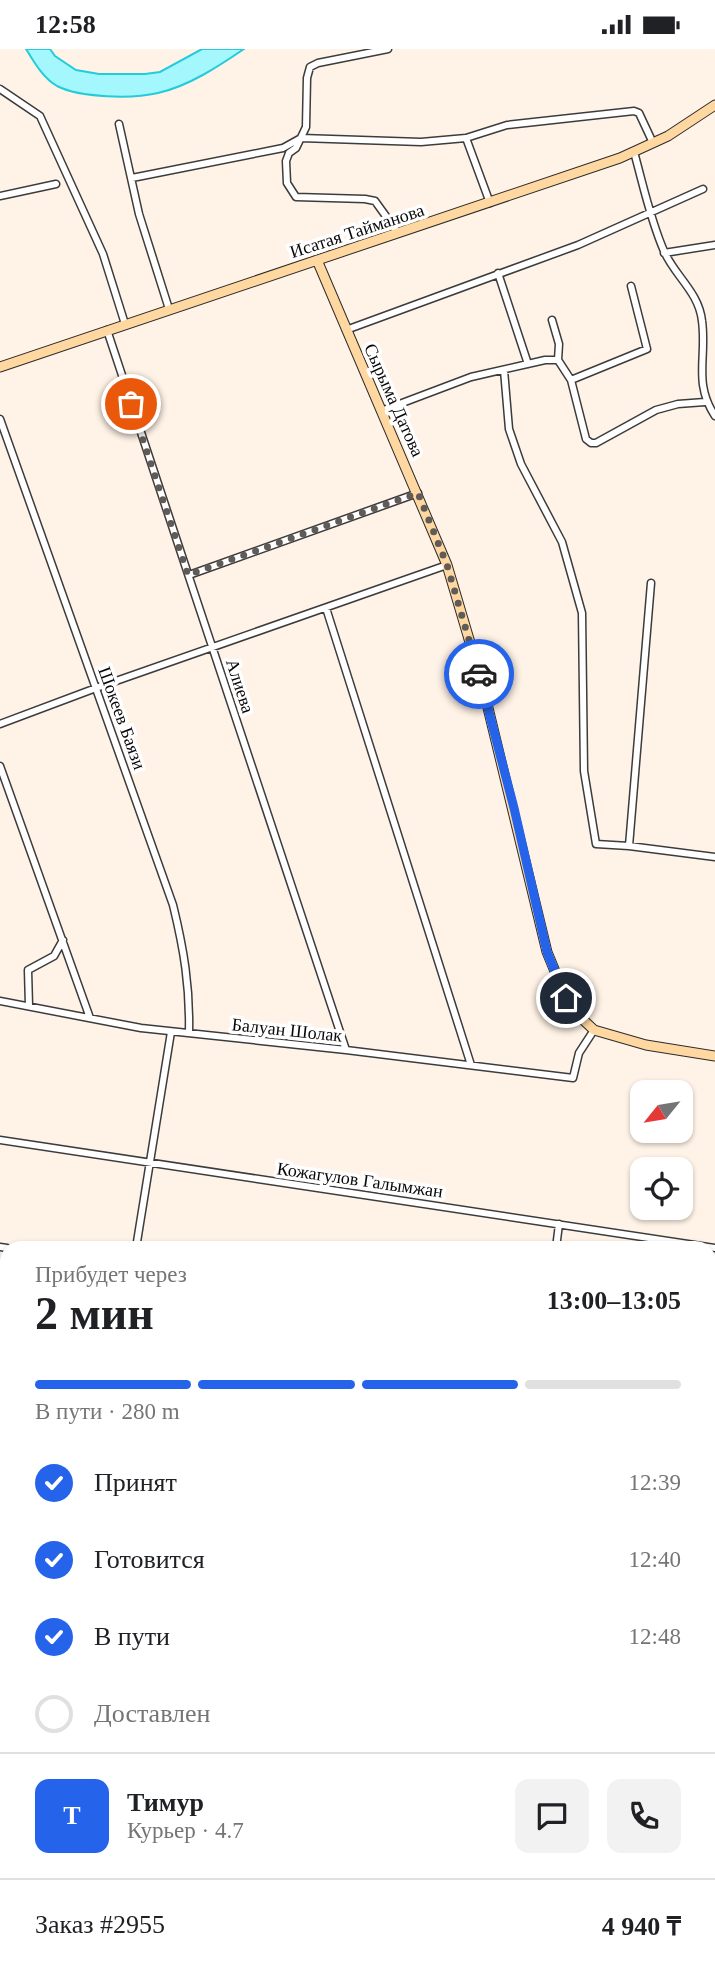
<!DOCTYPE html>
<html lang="ru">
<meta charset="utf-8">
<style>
body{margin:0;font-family:"Times New Roman",serif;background:#f2f2f2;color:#202124;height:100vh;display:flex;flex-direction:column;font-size:26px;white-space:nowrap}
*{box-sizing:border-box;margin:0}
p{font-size:23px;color:#757577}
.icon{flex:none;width:38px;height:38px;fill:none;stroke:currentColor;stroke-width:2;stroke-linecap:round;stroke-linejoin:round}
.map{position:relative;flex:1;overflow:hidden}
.details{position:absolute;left:0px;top:1192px;width:716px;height:744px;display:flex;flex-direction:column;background:#fff;border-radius:21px 21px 0 0;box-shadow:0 2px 5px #0004}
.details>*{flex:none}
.needle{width:46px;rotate:240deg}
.buttons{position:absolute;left:630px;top:1031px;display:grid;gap:14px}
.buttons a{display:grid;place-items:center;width:63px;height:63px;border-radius:14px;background:#fff;box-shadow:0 2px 5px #0004;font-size:35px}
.pin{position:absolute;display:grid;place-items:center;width:60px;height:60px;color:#fff;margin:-30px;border:4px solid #fff;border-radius:50%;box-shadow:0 2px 7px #0007}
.courier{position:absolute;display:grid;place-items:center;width:70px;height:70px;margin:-35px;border:5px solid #2563eb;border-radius:50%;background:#fff;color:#222;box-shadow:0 2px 9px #0007}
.head em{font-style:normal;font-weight:600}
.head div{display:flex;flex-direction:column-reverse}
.head{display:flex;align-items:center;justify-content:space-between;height:119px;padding:0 35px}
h1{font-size:46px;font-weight:600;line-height:52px}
.bar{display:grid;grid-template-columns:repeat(4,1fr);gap:10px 7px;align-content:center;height:84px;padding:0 35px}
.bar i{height:9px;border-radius:5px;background:#e0e0e0}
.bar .active{background:#2563eb}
.bar p{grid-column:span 4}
.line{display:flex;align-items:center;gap:18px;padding:0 35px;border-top:2px solid #e0e0e0}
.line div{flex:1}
.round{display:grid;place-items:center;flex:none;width:74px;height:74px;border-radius:14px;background:#f2f2f2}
ol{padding:0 35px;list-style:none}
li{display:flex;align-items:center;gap:21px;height:77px}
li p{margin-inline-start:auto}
li .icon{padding:7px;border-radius:50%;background:#2563eb;color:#fff;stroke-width:4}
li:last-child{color:#757577}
li i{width:38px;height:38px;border:4px solid #e0e0e0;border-radius:50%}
.status{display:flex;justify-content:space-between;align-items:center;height:49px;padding:0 35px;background:#fff;direction:ltr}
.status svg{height:19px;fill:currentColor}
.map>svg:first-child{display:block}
.pitch{fill:#f2f3bf}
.water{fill:#a4f8fd;stroke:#24ccdb;stroke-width:2}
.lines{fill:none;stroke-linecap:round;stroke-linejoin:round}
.street-casing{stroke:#3c3c3c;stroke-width:9}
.secondary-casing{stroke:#2b2b2b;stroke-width:11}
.street{stroke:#fff;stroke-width:6}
.secondary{stroke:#ffd7a1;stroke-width:9}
.done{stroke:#5f5b56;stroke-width:7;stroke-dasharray:0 12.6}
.route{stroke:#2563eb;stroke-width:9}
.labels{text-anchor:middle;stroke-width:7;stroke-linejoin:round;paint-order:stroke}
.street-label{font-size:18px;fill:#090909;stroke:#fff}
</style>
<div class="status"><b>12:58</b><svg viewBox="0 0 49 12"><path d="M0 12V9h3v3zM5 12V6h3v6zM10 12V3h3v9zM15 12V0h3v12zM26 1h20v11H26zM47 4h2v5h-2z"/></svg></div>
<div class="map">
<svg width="715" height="1934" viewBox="0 0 715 1934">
<rect width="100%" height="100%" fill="#fff2e6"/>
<path class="pitch" d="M681 1123 692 1124 686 1171 663 1168 664 1159 681 1158Z"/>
<path class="water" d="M26 0H50L55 7 76 21 99 25H145L160 23 202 0H244C219 17 189 37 158 44 132 50 81 49 57 37 43 29 34 13 26 0Z"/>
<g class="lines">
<defs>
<path id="street" d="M388 0 318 14 310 18 307 29 306 78 296 99 289 104 286 112 287 134 296 148 365 150 375 152 398 184
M0 40 40 67 103 205 125 275
M119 75 139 165 169 260
M466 89 490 154
M634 103C643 135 650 170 664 202 674 226 699 243 702 272 707 308 693 334 715 367
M132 129 283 99 301 89 421 93 466 89 507 76 634 62 639 64 653 94
M0 147 56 135
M664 204 715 196
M498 224 528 315
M552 271 559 295 558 311 571 331 586 390 591 394H596L656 361 678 355 705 353
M107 281 346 1001
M346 281 578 196 703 140
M504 321 509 380 521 415 562 493 582 564 584 722 596 795 629 797 715 808
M571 331 647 300 631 237
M381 362 471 328 545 311H558
M0 370 173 856C184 901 190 938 189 984
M189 526 418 444
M326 559 471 1016
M0 675 96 639 447 516
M0 717 90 969
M629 797 651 534
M0 952 141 979 346 1001 573 1029 579 1004 594 981
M29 957 28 921 54 907 63 891
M0 1091 715 1199
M0 1198 7 1199
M136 1199 171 983
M556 1199 559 1175
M0 1314 7 1315
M709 1322 715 1323
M0 1433 7 1434
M709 1458 715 1460
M0 1546 7 1547
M709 1584 715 1585
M0 1651 7 1652
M709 1712 715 1714
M709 1785 715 1779
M0 1812 7 1814
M709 1901 715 1907
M398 1928 417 1934
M126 1934 127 1928
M424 1934 425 1928
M558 1934 564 1928"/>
<path id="secondary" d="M317 211 447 516 482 634 547 903 566 949 578 966 594 981 646 996 715 1007
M0 318 620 109 668 87 715 56"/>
</defs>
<use href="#street" class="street-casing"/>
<use href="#secondary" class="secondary-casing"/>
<use href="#street" class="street"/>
<use href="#secondary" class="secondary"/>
</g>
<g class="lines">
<path class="done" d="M131 355 188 526 418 444 447 516 479 625"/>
<path class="route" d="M479 625 514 759 547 903 566 949"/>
</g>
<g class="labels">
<g class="street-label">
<text transform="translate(357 182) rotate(-18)" y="6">Исатая Тайманова</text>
<text transform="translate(394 351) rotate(66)" y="6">Сырыма Датова</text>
<text transform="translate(240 637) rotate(72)" y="6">Алиева</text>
<text transform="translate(122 669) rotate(70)" y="6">Шокеев Баязи</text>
<text transform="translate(287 981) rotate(6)" y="6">Балуан Шолак</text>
<text transform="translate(360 1131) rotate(8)" y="6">Кожагулов Галымжан</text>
</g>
</g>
</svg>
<div class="buttons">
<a><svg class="needle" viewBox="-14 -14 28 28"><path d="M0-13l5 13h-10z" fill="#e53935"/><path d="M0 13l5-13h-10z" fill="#757577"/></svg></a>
<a><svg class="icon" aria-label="locate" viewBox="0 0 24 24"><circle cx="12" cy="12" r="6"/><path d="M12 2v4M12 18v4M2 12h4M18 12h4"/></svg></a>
</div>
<div class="pin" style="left:131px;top:355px;background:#ea580c"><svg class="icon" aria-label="bag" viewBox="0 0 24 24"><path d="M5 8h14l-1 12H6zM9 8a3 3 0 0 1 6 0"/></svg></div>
<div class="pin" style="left:566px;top:949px;background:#1f2937"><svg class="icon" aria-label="home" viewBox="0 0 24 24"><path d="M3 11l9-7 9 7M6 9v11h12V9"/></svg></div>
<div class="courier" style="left:479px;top:625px"><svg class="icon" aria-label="car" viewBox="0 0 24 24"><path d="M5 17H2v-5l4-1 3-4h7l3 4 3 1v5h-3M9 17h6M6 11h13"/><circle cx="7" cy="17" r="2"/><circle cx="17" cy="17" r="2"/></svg></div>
<section class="details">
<div class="head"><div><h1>2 мин</h1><p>Прибудет через</p></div><em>13:00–13:05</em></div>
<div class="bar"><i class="active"></i><i class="active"></i><i class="active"></i><i></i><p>В пути · 280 m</p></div>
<ol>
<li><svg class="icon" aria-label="check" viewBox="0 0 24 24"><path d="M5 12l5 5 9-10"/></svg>Принят<p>12:39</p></li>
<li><svg class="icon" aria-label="check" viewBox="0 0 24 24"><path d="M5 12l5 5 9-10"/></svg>Готовится<p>12:40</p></li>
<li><svg class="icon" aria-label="check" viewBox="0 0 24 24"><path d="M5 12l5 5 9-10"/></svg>В пути<p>12:48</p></li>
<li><i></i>Доставлен</li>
</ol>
<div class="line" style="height:126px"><b class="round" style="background:#2563eb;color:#fff">Т</b><div><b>Тимур</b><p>Курьер · 4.7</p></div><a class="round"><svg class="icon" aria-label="chat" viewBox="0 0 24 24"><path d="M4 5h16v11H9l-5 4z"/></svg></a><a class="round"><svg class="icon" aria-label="phone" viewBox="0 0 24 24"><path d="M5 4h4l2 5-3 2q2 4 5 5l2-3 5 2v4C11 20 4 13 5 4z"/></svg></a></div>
<div class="line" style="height:91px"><div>Заказ #2955</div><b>4 940 ₸</b></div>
</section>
</div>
